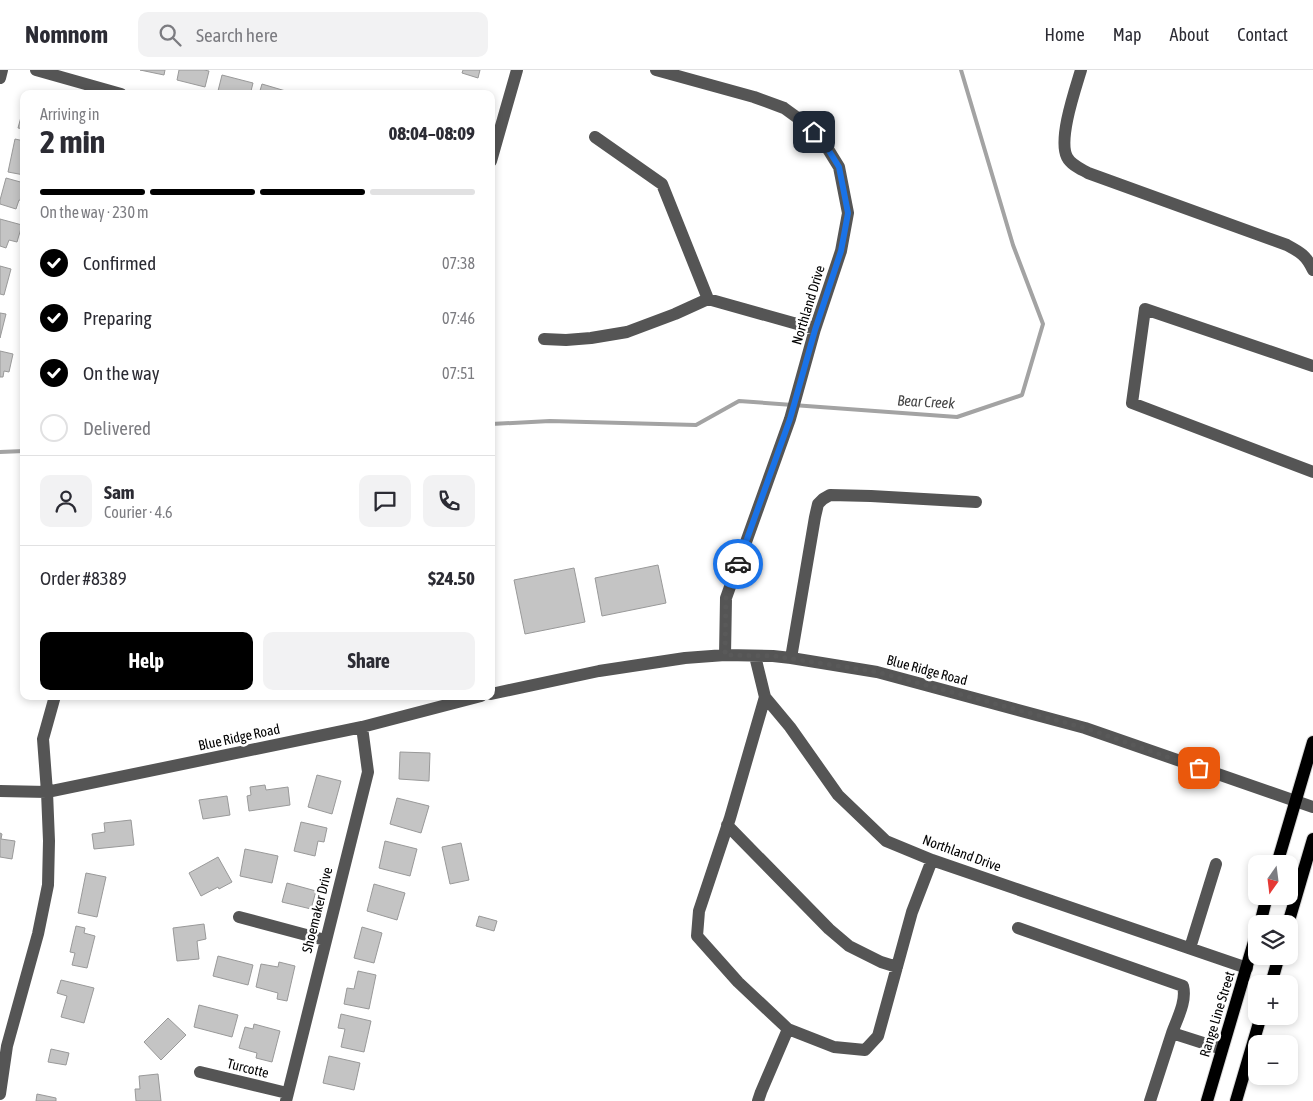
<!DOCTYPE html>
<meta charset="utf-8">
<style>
body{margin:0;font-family:"Asap Condensed",sans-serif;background:#f2f2f3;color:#2b2b33;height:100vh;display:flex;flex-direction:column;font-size:19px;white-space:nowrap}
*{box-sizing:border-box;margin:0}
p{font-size:16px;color:#7c7c81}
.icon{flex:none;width:28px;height:28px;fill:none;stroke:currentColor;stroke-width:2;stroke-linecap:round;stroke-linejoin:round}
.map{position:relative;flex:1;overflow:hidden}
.sheet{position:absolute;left:20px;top:20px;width:475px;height:610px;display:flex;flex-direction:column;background:#fff;border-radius:10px;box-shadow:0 2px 8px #0003}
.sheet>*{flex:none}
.needle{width:32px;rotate:194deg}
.buttons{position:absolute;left:1248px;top:785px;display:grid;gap:10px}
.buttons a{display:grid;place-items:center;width:50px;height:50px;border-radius:10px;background:#fff;box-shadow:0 2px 8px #0003;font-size:25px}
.pin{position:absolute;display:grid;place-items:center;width:42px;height:42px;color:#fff;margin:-21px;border-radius:10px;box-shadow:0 2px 8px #0006}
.courier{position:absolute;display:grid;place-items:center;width:50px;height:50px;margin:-25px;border:4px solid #1a73e8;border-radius:50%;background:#fff;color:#222;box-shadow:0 1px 6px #0007}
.summary em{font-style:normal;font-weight:700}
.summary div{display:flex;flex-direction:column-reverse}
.summary{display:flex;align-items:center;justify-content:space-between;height:85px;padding:0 20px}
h1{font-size:32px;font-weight:700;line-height:38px}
.bar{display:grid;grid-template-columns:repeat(4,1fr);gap:8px 5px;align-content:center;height:60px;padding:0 20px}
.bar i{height:6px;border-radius:4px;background:#e1e1e2}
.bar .on{background:#000}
.bar p{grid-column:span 4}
.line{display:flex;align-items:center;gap:12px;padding:0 20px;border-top:1px solid #e1e1e2}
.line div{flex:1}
.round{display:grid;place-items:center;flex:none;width:52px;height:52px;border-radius:10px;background:#f2f2f3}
ol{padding:0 20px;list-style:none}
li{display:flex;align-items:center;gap:15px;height:55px}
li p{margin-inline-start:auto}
li .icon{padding:5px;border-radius:50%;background:#000;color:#fff;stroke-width:4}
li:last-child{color:#7c7c81}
li i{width:28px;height:28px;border:2px solid #e1e1e2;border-radius:50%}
.button{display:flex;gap:10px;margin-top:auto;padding:10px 20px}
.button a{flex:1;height:58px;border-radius:10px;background:#000;color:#fff;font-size:20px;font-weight:700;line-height:58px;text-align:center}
.button a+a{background:#f2f2f3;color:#2b2b33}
header{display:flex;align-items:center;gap:30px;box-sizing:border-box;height:70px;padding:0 25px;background:#fff;border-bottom:1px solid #e1e1e2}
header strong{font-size:24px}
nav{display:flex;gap:28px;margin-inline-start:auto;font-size:18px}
.search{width:350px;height:45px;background:#f2f2f3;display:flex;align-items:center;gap:12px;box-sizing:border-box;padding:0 18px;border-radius:10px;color:#7c7c81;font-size:19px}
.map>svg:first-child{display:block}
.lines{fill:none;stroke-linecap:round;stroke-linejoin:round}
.stream{stroke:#a3a3a3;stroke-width:4}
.building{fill:#c4c4c4;stroke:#999}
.major-casing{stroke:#dbdbdb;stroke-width:14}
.minor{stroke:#555;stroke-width:12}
.major{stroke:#000;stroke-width:12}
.done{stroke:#595959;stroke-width:5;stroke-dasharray:0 9}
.route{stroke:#1a73e8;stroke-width:6}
.labels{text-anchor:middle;stroke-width:5;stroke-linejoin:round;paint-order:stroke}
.street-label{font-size:14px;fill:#000;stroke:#fff}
.water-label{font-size:15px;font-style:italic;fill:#444;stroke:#fff}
</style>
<header>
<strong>Nomnom</strong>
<div class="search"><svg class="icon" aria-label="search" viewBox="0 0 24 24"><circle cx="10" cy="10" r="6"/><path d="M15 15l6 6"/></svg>Search here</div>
<nav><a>Home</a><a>Map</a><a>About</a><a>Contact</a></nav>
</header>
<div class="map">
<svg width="1313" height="1031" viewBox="0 0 1313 1031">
<rect width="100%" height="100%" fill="#fff"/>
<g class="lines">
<path class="stream" d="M491 354 550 351 696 355 739 331 957 347 1022 325 1043 254 1013 175 961 0
M0 382 24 381"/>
</g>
<path class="building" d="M140 0H165L164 5Z
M179 0H204L209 1 205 17 177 10Z
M463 0H480L478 8 462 3Z
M222 5 253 13 251 21H247L246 24H230L218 21Z
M262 14 289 22V24H259Z
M24 36V59L18 58Z
M15 69 24 71V105L8 102Z
M6 108 24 113V131L19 130 16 139 0 134V130Z
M0 149 22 155 17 172 9 170 6 178 0 176Z
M0 196 11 199 4 225 0 224Z
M0 243 6 244 0 268Z
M0 281 13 284 9 302 4 301 3 307H0Z
M658 495 666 533 602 546 595 508Z
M574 498 585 552 525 564 514 510Z
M400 682 430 683 429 711 399 709Z
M317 705 341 711 332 744 308 737Z
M265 715 266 720 288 717 290 735 249 741 247 726 251 725 250 717Z
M227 726 230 745 203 749 199 730Z
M397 728 429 736 421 763 390 754Z
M131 750 134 775 94 779 92 764 105 762 104 753Z
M301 752 327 758 324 772 318 771 315 786 294 781Z
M0 763 2 764 1 769 15 771 12 789 0 787Z
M385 771 417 779 410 806 379 798Z
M461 773 469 810 450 814 442 777Z
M245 779 278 786 272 813 240 806Z
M218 787 232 812 219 819 218 817 201 826 189 803Z
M86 803 106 807 97 847 78 843Z
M287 813 316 821 311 839 282 832Z
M374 814 405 823 397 850 367 841Z
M479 846 497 851 494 861 476 856Z
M204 854 206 869 197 871 199 889 177 891 173 858Z
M76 856 85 858 84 863 95 866 87 898 72 895 75 883 70 882Z
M362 857 382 863 374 893 354 888Z
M218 886 253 895 248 915 213 906Z
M279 892 295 896 287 931 277 929 278 923 256 917 261 894 278 897Z
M358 901 376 905 369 939 344 934 347 918 354 919Z
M61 910 94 918 84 953 61 947 67 926 57 923Z
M199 935 238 945 232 967 194 957Z
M341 944 371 951 364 982 341 977 345 959 338 958Z
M168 948 186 965 161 990 144 972Z
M254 954 280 961 272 992 256 988 257 983 239 978 245 957 253 959Z
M51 979 69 983 66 995 48 992Z
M329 986 360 993 354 1020 323 1013Z
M158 1004 161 1031H136L135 1019H140L139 1006Z
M37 1024 56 1028V1031H36Z"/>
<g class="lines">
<defs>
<path id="major" d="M1277 794 1313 672
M1260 854 1267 826
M1288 854 1313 769
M1271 914 1279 886
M1207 1031 1256 865
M1236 1031 1261 946"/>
</defs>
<use href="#major" class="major-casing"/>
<path class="minor" d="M36 0 121 24
M656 0 754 27 784 38 806 54 823 71 839 97 848 143 841 181 815 259 790 349 726 528 725 585
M1081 0C1075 20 1058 69 1067 87 1071 95 1081 99 1088 103L1287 175C1300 182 1306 185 1313 200
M0 8 2 0
M595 67 662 114 708 229
M491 91 517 0
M544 269 566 270 591 268 627 262 675 244 708 229 815 259
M1313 296 1145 239 1132 333 1313 402
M755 586 765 627 790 657 838 725 886 771 932 790 1247 898
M791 588 815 447 818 434 823 429 830 425 871 426 976 432
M491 624 599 601 685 588 725 585 773 586 791 588 877 602 1085 658 1313 737
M765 627 730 748 699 841 697 866 738 912 788 959 834 977 865 980 878 966 912 842 932 790
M0 721 47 722 362 657 481 626
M727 755 829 859 849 876 881 892 897 897
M239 847 325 870
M1018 858 1183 916C1187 931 1177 949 1172 963
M1190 878 1216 794
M200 1002 287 1023
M0 1024 7 976 38 864 48 815 49 771 47 722 43 669 55 626
M286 1031 368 702 362 657
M758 1031 761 1022 788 959
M1150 1031 1172 963 1222 979"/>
<use href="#major" class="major"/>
</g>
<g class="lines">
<path class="done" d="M738 494 726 528 725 585 774 586 877 602 1085 658 1199 698"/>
<path class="route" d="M738 494 790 349 815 260 841 181 846 154 848 143 839 97 823 71 814 62"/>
</g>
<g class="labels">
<g class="street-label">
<text transform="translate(808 235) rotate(-73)" y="5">Northland Drive</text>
<text transform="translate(927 600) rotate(15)" y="5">Blue Ridge Road</text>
<text transform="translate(239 667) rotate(-12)" y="5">Blue Ridge Road</text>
<text transform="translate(962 783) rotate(20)" y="5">Northland Drive</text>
<text transform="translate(317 840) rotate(-76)" y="5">Shoemaker Drive</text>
<text transform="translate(1217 944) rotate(-73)" y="5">Range Line Street</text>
<text transform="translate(248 998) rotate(14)" y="5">Turcotte</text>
</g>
<g class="water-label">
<text transform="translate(926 332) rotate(3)" y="5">Bear Creek</text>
</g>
</g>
</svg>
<div class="buttons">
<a><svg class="needle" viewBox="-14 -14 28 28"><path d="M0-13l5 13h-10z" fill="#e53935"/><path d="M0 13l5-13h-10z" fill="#7c7c81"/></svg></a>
<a><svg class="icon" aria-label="layers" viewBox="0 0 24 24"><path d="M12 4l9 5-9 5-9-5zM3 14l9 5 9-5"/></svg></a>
<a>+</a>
<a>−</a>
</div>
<div class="pin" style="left:1199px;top:698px;background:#ea580c"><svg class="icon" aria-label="bag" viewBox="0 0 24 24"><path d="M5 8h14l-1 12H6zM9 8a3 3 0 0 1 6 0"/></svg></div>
<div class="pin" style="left:814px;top:62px;background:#1f2937"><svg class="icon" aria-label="home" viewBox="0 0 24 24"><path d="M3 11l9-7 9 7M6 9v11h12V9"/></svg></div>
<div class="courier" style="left:738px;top:494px"><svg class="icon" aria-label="car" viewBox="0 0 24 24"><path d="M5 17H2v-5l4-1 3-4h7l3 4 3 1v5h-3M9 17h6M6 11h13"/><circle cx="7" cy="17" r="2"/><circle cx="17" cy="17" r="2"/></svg></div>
<section class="sheet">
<div class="summary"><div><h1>2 min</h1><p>Arriving in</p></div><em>08:04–08:09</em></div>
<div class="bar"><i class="on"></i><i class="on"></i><i class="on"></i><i></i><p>On the way · 230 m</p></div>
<ol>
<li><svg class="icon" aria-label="check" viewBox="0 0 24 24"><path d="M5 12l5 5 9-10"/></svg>Confirmed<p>07:38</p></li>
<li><svg class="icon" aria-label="check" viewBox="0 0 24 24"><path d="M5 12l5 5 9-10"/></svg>Preparing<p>07:46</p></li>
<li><svg class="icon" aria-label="check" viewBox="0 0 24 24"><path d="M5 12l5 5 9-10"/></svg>On the way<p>07:51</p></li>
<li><i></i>Delivered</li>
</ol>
<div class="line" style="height:90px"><a class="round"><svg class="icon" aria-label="person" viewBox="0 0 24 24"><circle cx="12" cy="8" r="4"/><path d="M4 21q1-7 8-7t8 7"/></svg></a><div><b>Sam</b><p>Courier · 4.6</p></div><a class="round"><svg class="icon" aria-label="chat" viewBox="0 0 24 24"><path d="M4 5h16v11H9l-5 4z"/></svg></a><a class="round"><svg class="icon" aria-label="phone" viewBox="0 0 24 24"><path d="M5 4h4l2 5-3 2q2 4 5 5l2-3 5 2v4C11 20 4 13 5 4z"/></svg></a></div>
<div class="line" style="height:65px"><div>Order #8389</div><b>$24.50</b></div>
<div class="button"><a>Help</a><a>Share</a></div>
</section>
</div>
